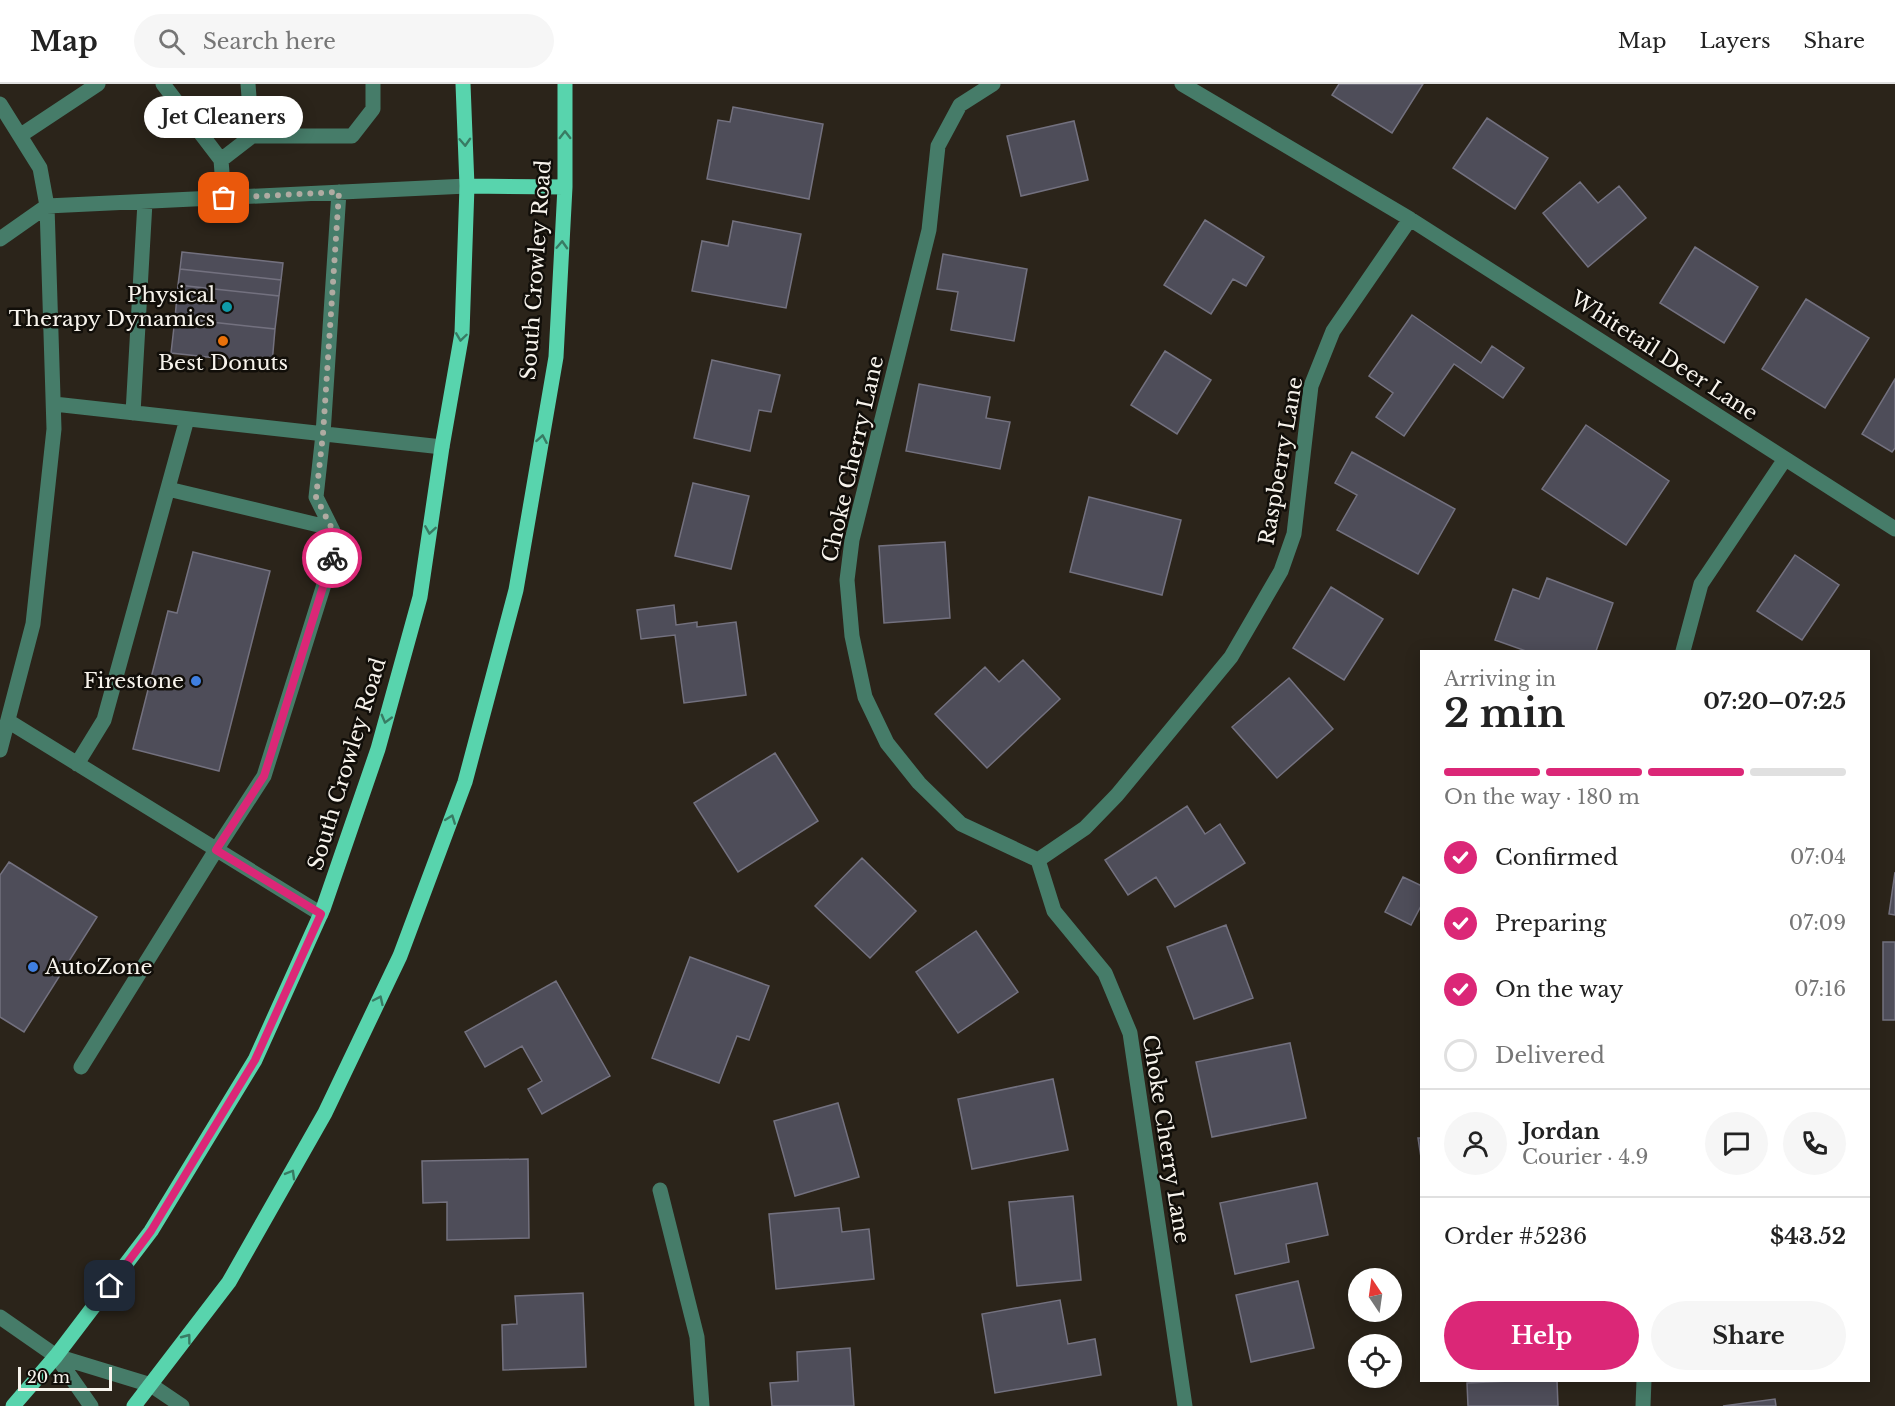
<!DOCTYPE html>
<meta charset="utf-8">
<style>
body{margin:0;font-family:"Libre Baskerville",serif;background:#f6f6f6;color:#222;height:100vh;display:flex;flex-direction:column;font-size:22px;white-space:nowrap}
*{box-sizing:border-box;margin:0}
p{font-size:20px;color:#767676}
.icon{flex:none;width:33px;height:33px;fill:none;stroke:currentColor;stroke-width:2;stroke-linecap:round;stroke-linejoin:round}
.map{position:relative;flex:1;overflow:hidden}
.details{position:absolute;left:1420px;top:566px;width:450px;height:732px;display:flex;flex-direction:column;background:#fff;border-radius:0px;box-shadow:0 3px 15px #0003}
.details>*{flex:none}
.needle{width:39px;rotate:347deg}
.controls{position:absolute;left:1348px;top:1184px;display:grid;gap:12px}
.controls a{display:grid;place-items:center;width:54px;height:54px;border-radius:50%;background:#fff;box-shadow:0 3px 15px #0003;font-size:30px}
.scale{position:absolute;left:18px;bottom:15px;width:94px;box-sizing:border-box;padding-left:6px;border:3px solid #f7f3ec;border-top:0;font-size:16px;line-height:21px;white-space:nowrap;color:#f7f3ec;-webkit-text-stroke:4px #110e09;paint-order:stroke}
.pin{position:absolute;display:grid;place-items:center;width:51px;height:51px;color:#fff;margin:-26px;border-radius:12px;box-shadow:0 3px 9px #0006}
.courier{position:absolute;display:grid;place-items:center;width:60px;height:60px;margin:-30px;border:4px solid #db2777;border-radius:50%;background:#fff;color:#222;box-shadow:0 2px 8px #0007}
.bubble{position:absolute;height:42px;border-radius:21px;background:#fff;box-shadow:0 3px 15px #0003;font-size:20px;font-weight:800;line-height:42px;text-align:center}
.head em{font-style:normal;font-weight:800}
.head div{display:flex;flex-direction:column-reverse}
.head{display:flex;align-items:center;justify-content:space-between;height:102px;padding:0 24px}
h1{font-size:39px;font-weight:800;line-height:45px}
.bar{display:grid;grid-template-columns:repeat(4,1fr);gap:9px 6px;align-content:center;height:72px;padding:0 24px}
.bar i{height:8px;border-radius:4px;background:#e0e0e0}
.bar .active{background:#db2777}
.bar p{grid-column:span 4}
.line{display:flex;align-items:center;gap:15px;padding:0 24px;border-top:2px solid #e0e0e0}
.line div{flex:1}
.round{display:grid;place-items:center;flex:none;width:63px;height:63px;border-radius:32px;background:#f6f6f6}
ol{padding:0 24px;list-style:none}
li{display:flex;align-items:center;gap:18px;height:66px}
li p{margin-inline-start:auto}
li .icon{padding:6px;border-radius:50%;background:#db2777;color:#fff;stroke-width:4}
li:last-child{color:#767676}
li i{width:33px;height:33px;border:3px solid #e0e0e0;border-radius:50%}
.primary-button{display:flex;gap:12px;margin-top:auto;padding:12px 24px}
.primary-button a{flex:1;height:69px;border-radius:36px;background:#db2777;color:#fff;font-size:24px;font-weight:800;line-height:69px;text-align:center}
.primary-button a+a{background:#f6f6f6;color:#222}
header{display:flex;align-items:center;gap:36px;box-sizing:border-box;height:84px;padding:0 30px;background:#fff;border-bottom:2px solid #e0e0e0}
header strong{font-size:28px}
nav{display:flex;gap:33px;margin-inline-start:auto;font-size:21px}
.search{width:420px;height:54px;background:#f6f6f6;display:flex;align-items:center;gap:15px;box-sizing:border-box;padding:0 21px;border-radius:33px;color:#767676;font-size:22px}
.map>svg:first-child{display:block}
.building{fill:#4e4d59;stroke:#73717f;stroke-width:1.5}
.lines{fill:none;stroke-linecap:round;stroke-linejoin:round}
.minor{stroke:#467c69;stroke-width:15}
.major{stroke:#58d4ad;stroke-width:15}
.oneway{stroke:#387b63}
.done{stroke:#b0aba2;stroke-width:6;stroke-dasharray:0 10.8}
.route{stroke:#db2777;stroke-width:8}
.culture-dot{fill:#0f9aa8;stroke:#110e09;stroke-width:2}
.food-dot{fill:#e8710a;stroke:#110e09;stroke-width:2}
.shop-dot{fill:#3f7fe0;stroke:#110e09;stroke-width:2}
.labels{text-anchor:middle;stroke-width:5;stroke-linejoin:round;paint-order:stroke}
.street-label{font-size:21px;fill:#f7f3ec;stroke:#110e09}
.poi-label{font-size:21px;fill:#f7f3ec;stroke:#110e09;text-anchor:end}
</style>
<header>
<strong>Map</strong>
<div class="search"><svg class="icon" aria-label="search" viewBox="0 0 24 24"><circle cx="10" cy="10" r="6"/><path d="M15 15l6 6"/></svg>Search here</div>
<nav><a>Map</a><a>Layers</a><a>Share</a></nav>
</header>
<div class="map">
<svg width="1895" height="1322" viewBox="0 0 1895 1322">
<rect width="100%" height="100%" fill="#2b241a"/>
<path class="building" d="M1339 0H1423L1392 49 1332 11Z
M733 23 823 40 809 115 707 95 718 36 730 38Z
M1487 34 1548 74 1515 125 1453 84Z
M1074 37 1088 96 1021 112 1007 52Z
M1580 98 1598 119 1619 102 1646 134 1588 183 1543 129Z
M1205 136 1264 173 1246 202 1233 195 1211 230 1164 201Z
M733 137 801 150 786 224 692 207 702 157 728 162Z
M1695 163 1758 203 1724 259 1660 219Z
M182 168 283 179 281 196 180 185Z
M943 170 1027 185 1014 257 951 246 958 208 937 205Z
M180 185 281 196 279 212 178 201Z
M178 201 279 212 275 245 175 234Z
M1806 215 1869 254 1825 324 1762 285Z
M1412 231 1481 279 1492 262 1524 284 1503 314 1454 280 1404 352 1376 333 1393 309 1369 292Z
M175 234 275 245 272 280 171 269Z
M1165 267 1211 296 1177 350 1131 321Z
M712 276 780 291 771 328 759 326 750 367 694 354Z
M1895 295V364L1892 368 1862 350Z
M919 300 990 313 986 334 1010 338 1000 385 906 367Z
M1586 341 1669 397 1626 461 1542 405Z
M1352 368 1455 425 1418 490 1337 446 1357 411 1335 399Z
M693 399 749 412 731 485 675 472Z
M1089 413 1181 436 1162 511 1070 488Z
M945 458 950 534 884 539 879 462Z
M193 468 270 487 219 687 133 665 168 527 177 529Z
M1795 471 1839 501 1802 556 1757 527Z
M1547 494 1613 519 1596 567H1526L1495 556 1513 505 1539 515Z
M1331 503 1383 535 1344 596 1293 564Z
M674 521 676 541 697 538V543L736 538 746 611 684 619 675 551 641 555 637 526Z
M1023 576 1060 615 987 684 935 630 985 583 999 598Z
M1289 594 1333 645 1277 694 1232 643Z
M775 669 818 737 738 788 694 719Z
M1187 722 1205 750 1220 740 1245 779 1175 823 1156 793 1128 811 1105 776Z
M862 774 916 827 870 874 815 822Z
M9 778 97 833 24 948 0 933V791Z
M1895 788V831L1889 830Z
M1403 793 1422 802V820L1411 841 1385 828Z
M1226 841 1253 914 1194 935 1167 863Z
M976 847 1018 908 958 949 916 888Z
M1883 858H1895V936H1883Z
M690 873 769 902 749 956 737 952 719 999 652 974Z
M556 897 610 992 542 1030 528 1005 542 997 522 962 485 983 465 948Z
M1290 959 1306 1034 1212 1053 1196 978Z
M1053 995 1068 1066 972 1085 958 1015Z
M838 1019 859 1093 795 1112 774 1037Z
M1418 1054H1422V1080Z
M528 1075 529 1154 447 1156V1118L423 1119 422 1077Z
M1317 1099 1328 1151 1286 1160 1289 1178 1235 1190 1220 1119Z
M1073 1112 1081 1196 1017 1202 1009 1118Z
M839 1124 842 1148 869 1145 874 1195 776 1205 769 1130Z
M1298 1197 1314 1264 1251 1278 1236 1211Z
M583 1209 586 1283 503 1286 502 1241 517 1240 515 1212Z
M1060 1216 1068 1260 1095 1255 1101 1291 995 1309 982 1230Z
M850 1264 854 1322H772L770 1299 798 1297 797 1268Z
M1534 1296H1557L1558 1322H1468L1467 1299Z
M1775 1315 1776 1322H1723Z"/>
<g class="lines">
<path class="minor" d="M163 0 221 76
M248 0 252 52
M993 0 960 21 938 62 929 146 852 456 847 496 852 552 865 613 887 659 919 699 961 740 1038 776 1054 827 1105 889 1130 949 1185 1322
M1182 0 1410 135 1895 445
M0 20 40 84 47 122 54 345 33 540 0 666
M21 51 98 0
M224 114 221 76 252 52H352L373 25V0
M0 155 47 122 467 102
M54 320 442 363
M133 329 145 118
M168 405 331 444
M1683 567 1701 500 1785 375
M8 637 321 830
M77 680 104 636 187 335
M1038 776 1085 744 1117 711 1231 573 1281 487 1294 450 1311 302 1333 247 1410 135
M81 983 216 766 264 692 332 475 333 447 316 413 323 350 339 108
M660 1106 697 1253 702 1322
M0 1233 56 1272 151 1301 182 1322
M56 1272 91 1322
M1643 1322 1644 1296"/>
<path class="major" d="M467 102 565 103
M13 1322 56 1272 151 1147 255 976 323 825 378 665 420 513 442 363 462 249 467 102 463 0
M134 1322 229 1198 325 1029 400 872 465 698 516 506 556 273 565 103V0"/>
</g>
<defs><path id="oneway-chevron" d="M-2-3.5L2.5 0L-2 3.5" fill="none" stroke-width="1.6" stroke-linecap="round" stroke-linejoin="round" transform="scale(1.5)"/></defs>
<g class="oneway">
<use href="#oneway-chevron" transform="translate(565 51) rotate(-90)"/>
<use href="#oneway-chevron" transform="translate(465 58) rotate(87)"/>
<use href="#oneway-chevron" transform="translate(562 161) rotate(-87)"/>
<use href="#oneway-chevron" transform="translate(461 253) rotate(98)"/>
<use href="#oneway-chevron" transform="translate(542 355) rotate(-80)"/>
<use href="#oneway-chevron" transform="translate(430 446) rotate(99)"/>
<use href="#oneway-chevron" transform="translate(386 635) rotate(105)"/>
<use href="#oneway-chevron" transform="translate(451 735) rotate(-69)"/>
<use href="#oneway-chevron" transform="translate(379 916) rotate(-65)"/>
<use href="#oneway-chevron" transform="translate(291 1090) rotate(-60)"/>
<use href="#oneway-chevron" transform="translate(187 1254) rotate(-53)"/>
</g>
<g class="lines">
<path class="done" d="M224 114 339 108 323 350 316 413 333 447 332 474"/>
<path class="route" d="M110 1202 151 1147 255 976 321 830 216 766 264 692 332 474"/>
</g>
<circle class="culture-dot" cx="227" cy="223" r="6"/>
<circle class="food-dot" cx="223" cy="257" r="6"/>
<g class="shop-dot">
<circle cx="196" cy="597" r="6"/>
<circle cx="33" cy="883" r="6"/>
</g>
<g class="labels">
<g class="street-label">
<text transform="translate(536 186) rotate(-86)" y="7">South Crowley Road</text>
<text transform="translate(1664 272) rotate(33)" y="7">Whitetail Deer Lane</text>
<text transform="translate(853 375) rotate(-77)" y="7">Choke Cherry Lane</text>
<text transform="translate(1281 377) rotate(-80)" y="7">Raspberry Lane</text>
<text transform="translate(347 680) rotate(-73)" y="7">South Crowley Road</text>
<text transform="translate(1166 1055) rotate(81)" y="7">Choke Cherry Lane</text>
</g>
<g class="poi-label">
<text x="215" y="218">Physical<tspan x="215" dy="24">Therapy Dynamics</tspan></text>
<text x="223" y="286" text-anchor="middle">Best Donuts</text>
<text x="184" y="604">Firestone</text>
<text x="45" y="890" text-anchor="start">AutoZone</text>
</g>
</g>
</svg>
<div class="controls">
<a><svg class="needle" viewBox="-14 -14 28 28"><path d="M0-13l5 13h-10z" fill="#e53935"/><path d="M0 13l5-13h-10z" fill="#767676"/></svg></a>
<a><svg class="icon" aria-label="locate" viewBox="0 0 24 24"><circle cx="12" cy="12" r="6"/><path d="M12 2v4M12 18v4M2 12h4M18 12h4"/></svg></a>
</div>
<div class="scale">20 m</div>
<div class="pin" style="left:224px;top:114px;background:#ea580c"><svg class="icon" aria-label="bag" viewBox="0 0 24 24"><path d="M5 8h14l-1 12H6zM9 8a3 3 0 0 1 6 0"/></svg></div>
<div class="pin" style="left:110px;top:1202px;background:#1f2937"><svg class="icon" aria-label="home" viewBox="0 0 24 24"><path d="M3 11l9-7 9 7M6 9v11h12V9"/></svg></div>
<div class="courier" style="left:332px;top:474px"><svg class="icon" aria-label="bike" viewBox="0 0 24 24"><circle cx="6" cy="16" r="4"/><circle cx="18" cy="16" r="4"/><path d="M6 16l4-8h5l3 8M10 8l3 8H6M13 5h3"/></svg></div>
<div class="bubble" style="left:144px;top:12px;width:159px">Jet Cleaners</div>
<section class="details">
<div class="head"><div><h1>2 min</h1><p>Arriving in</p></div><em>07:20–07:25</em></div>
<div class="bar"><i class="active"></i><i class="active"></i><i class="active"></i><i></i><p>On the way · 180 m</p></div>
<ol>
<li><svg class="icon" aria-label="check" viewBox="0 0 24 24"><path d="M5 12l5 5 9-10"/></svg>Confirmed<p>07:04</p></li>
<li><svg class="icon" aria-label="check" viewBox="0 0 24 24"><path d="M5 12l5 5 9-10"/></svg>Preparing<p>07:09</p></li>
<li><svg class="icon" aria-label="check" viewBox="0 0 24 24"><path d="M5 12l5 5 9-10"/></svg>On the way<p>07:16</p></li>
<li><i></i>Delivered</li>
</ol>
<div class="line" style="height:108px"><a class="round"><svg class="icon" aria-label="person" viewBox="0 0 24 24"><circle cx="12" cy="8" r="4"/><path d="M4 21q1-7 8-7t8 7"/></svg></a><div><b>Jordan</b><p>Courier · 4.9</p></div><a class="round"><svg class="icon" aria-label="chat" viewBox="0 0 24 24"><path d="M4 5h16v11H9l-5 4z"/></svg></a><a class="round"><svg class="icon" aria-label="phone" viewBox="0 0 24 24"><path d="M5 4h4l2 5-3 2q2 4 5 5l2-3 5 2v4C11 20 4 13 5 4z"/></svg></a></div>
<div class="line" style="height:78px"><div>Order #5236</div><b>$43.52</b></div>
<div class="primary-button"><a>Help</a><a>Share</a></div>
</section>
</div>
